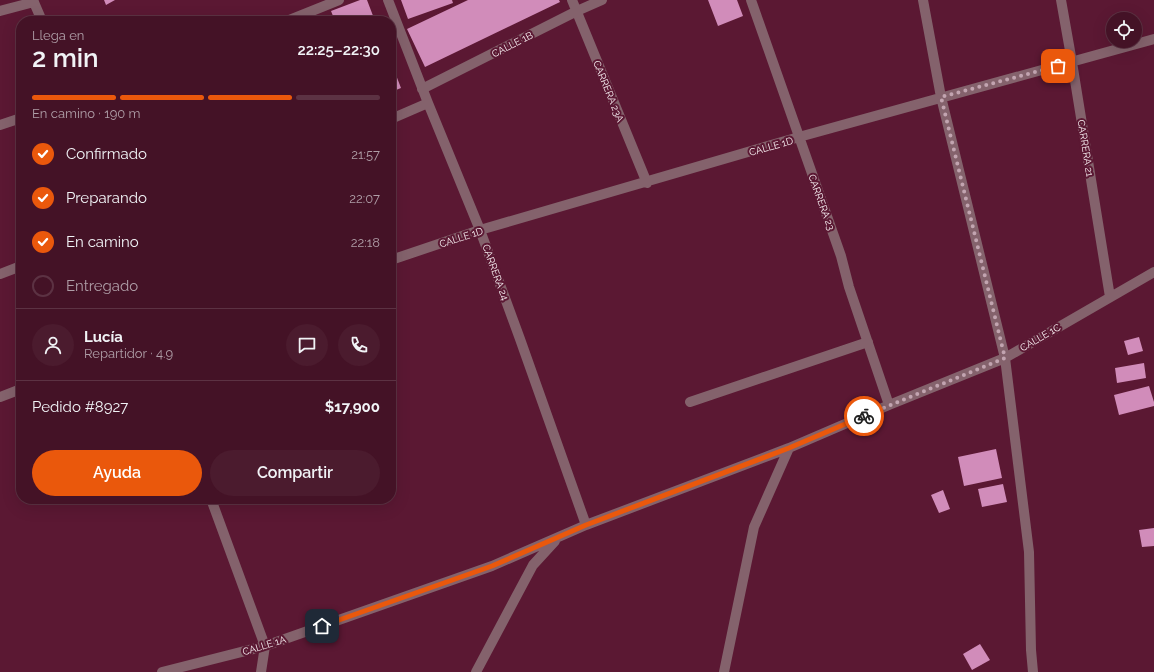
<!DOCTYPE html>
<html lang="es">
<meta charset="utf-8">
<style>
body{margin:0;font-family:Raleway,sans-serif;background:#4b1b2e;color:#f1f3f6;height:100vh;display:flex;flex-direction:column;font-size:15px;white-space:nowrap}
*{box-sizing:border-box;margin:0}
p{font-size:13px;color:#af9ea7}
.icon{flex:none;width:22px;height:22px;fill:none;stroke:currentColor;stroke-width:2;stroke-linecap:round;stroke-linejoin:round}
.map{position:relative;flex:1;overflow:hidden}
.drawer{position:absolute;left:16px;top:16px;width:380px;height:488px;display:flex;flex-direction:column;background:#441226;border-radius:16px;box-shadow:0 4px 16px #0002,0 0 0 1px #5c3243}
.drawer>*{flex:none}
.buttons{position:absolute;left:1106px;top:12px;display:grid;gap:8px}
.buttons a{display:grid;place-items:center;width:36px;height:36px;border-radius:50%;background:#441226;box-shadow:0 4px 16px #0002,0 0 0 1px #5c3243;font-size:20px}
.pin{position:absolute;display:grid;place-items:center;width:34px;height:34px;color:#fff;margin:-17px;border-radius:8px;box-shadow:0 2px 6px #0006}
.courier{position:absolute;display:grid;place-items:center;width:40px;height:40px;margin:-20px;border:3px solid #ea580c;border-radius:50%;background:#fff;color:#222;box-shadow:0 1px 5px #0007}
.head em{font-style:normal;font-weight:600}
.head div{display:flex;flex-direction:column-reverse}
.head{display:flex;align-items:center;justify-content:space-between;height:68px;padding:0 16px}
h1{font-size:26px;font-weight:600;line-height:30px}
.bar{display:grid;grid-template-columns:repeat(4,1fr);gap:6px 4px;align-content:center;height:48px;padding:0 16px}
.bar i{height:5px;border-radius:3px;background:#5c3243}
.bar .active{background:#ea580c}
.bar p{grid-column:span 4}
.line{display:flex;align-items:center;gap:10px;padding:0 16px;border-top:1px solid #5c3243}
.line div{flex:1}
.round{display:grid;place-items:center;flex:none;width:42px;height:42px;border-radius:21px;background:#4b1b2e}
ol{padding:0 16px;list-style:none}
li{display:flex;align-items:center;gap:12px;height:44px}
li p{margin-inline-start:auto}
li .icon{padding:4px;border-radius:50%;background:#ea580c;color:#fff;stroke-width:4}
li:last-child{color:#af9ea7}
li i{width:22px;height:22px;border:2px solid #5c3243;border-radius:50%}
.cta{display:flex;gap:8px;margin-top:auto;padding:8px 16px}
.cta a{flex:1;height:46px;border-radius:24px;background:#ea580c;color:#fff;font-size:16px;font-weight:600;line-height:46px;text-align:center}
.cta a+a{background:#4b1b2e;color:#f1f3f6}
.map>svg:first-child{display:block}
.building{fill:#d18cba}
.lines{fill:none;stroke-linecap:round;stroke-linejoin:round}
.minor{stroke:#84626c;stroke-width:10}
.done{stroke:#c2a4b0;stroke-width:4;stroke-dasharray:0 7.2}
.route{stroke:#ea580c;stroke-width:5}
.labels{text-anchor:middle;stroke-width:4;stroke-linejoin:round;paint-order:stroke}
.street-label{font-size:10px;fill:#f9f0f3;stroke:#5b1833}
</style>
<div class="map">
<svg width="1154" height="672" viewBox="0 0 1154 672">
<rect width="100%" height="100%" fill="#5b1833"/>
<path class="building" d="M104 0H115L106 5Z
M360 0H367L375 21H335L331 11Z
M401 0H452L453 3 408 19Z
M468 0H559L560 2 425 67 407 29Z
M708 0H737L743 16 718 26Z
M391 62 401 88 391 92Z
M1139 337 1143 351 1128 355 1124 341Z
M1144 363 1146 378 1117 383 1115 368Z
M1149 386 1154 402V406L1119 415 1114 395Z
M996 449 1002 478 964 486 958 457Z
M1003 484 1007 502 982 507 978 489Z
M943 490 950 509 939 513 931 495Z
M1154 528V546L1142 547 1139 530Z
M980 644 990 660 972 670 963 654Z"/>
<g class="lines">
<path class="minor" d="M33 0 42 21
M388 0 428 103 480 230 520 339 586 525
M572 0 647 183
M751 0 841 256 849 287 889 405
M923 0 941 97 1005 358 1029 552 1031 650 1033 672
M1061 0 1072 62 1110 297
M0 11 34 2
M287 21 339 0
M422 89 577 11 602 0
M391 119 428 103
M0 125 21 118
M391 260 480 230 799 137 1154 39
M0 274 21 266
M0 397 21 389
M690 402 868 342
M211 499 265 646 261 672
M162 672 265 646 492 566 586 525 789 448 889 405 1005 358 1154 272
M476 672 533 565 555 541
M724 672 754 527 789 448"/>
</g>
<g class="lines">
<path class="done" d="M864 416 1005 358 941 97 1058 66"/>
<path class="route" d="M322 626 492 566 586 525 789 448 864 416"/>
</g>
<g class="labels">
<g class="street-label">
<text transform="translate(512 44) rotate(-27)" y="4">CALLE 1B</text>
<text transform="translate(609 91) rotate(68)" y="4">CARRERA 23A</text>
<text transform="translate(771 146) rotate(-16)" y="4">CALLE 1D</text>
<text transform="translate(1086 148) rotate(81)" y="4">CARRERA 21</text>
<text transform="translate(822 202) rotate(70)" y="4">CARRERA 23</text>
<text transform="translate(461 237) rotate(-18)" y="4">CALLE 1D</text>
<text transform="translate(496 272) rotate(70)" y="4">CARRERA 24</text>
<text transform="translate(1040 337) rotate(-30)" y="4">CALLE 1C</text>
<text transform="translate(264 645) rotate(-17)" y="4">CALLE 1A</text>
</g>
</g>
</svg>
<div class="buttons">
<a><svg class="icon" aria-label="locate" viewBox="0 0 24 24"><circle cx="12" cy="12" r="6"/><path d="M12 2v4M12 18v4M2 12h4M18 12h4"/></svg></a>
</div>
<div class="pin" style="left:1058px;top:66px;background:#ea580c"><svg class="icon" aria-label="bag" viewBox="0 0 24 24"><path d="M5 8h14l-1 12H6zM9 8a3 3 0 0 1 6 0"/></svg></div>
<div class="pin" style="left:322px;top:626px;background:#1f2937"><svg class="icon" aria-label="home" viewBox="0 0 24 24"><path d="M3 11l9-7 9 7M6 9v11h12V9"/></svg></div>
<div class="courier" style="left:864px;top:416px"><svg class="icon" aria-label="bike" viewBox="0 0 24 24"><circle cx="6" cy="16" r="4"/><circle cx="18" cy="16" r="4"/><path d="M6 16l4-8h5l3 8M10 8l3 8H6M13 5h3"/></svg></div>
<section class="drawer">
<div class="head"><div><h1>2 min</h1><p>Llega en</p></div><em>22:25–22:30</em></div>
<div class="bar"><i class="active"></i><i class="active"></i><i class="active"></i><i></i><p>En camino · 190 m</p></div>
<ol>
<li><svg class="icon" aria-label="check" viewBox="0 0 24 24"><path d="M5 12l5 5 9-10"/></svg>Confirmado<p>21:57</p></li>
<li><svg class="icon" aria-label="check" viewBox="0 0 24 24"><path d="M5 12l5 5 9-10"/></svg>Preparando<p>22:07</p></li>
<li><svg class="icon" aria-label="check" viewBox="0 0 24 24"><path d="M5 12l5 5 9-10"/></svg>En camino<p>22:18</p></li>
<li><i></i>Entregado</li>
</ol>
<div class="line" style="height:72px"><a class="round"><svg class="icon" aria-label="person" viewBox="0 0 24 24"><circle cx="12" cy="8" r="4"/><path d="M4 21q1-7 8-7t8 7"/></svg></a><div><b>Lucía</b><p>Repartidor · 4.9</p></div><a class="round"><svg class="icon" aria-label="chat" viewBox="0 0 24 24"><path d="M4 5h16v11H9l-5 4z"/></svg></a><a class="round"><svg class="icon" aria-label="phone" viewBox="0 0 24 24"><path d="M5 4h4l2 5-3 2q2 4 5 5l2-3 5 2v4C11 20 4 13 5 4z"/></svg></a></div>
<div class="line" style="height:52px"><div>Pedido #8927</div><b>$17,900</b></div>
<div class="cta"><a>Ayuda</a><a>Compartir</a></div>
</section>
</div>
